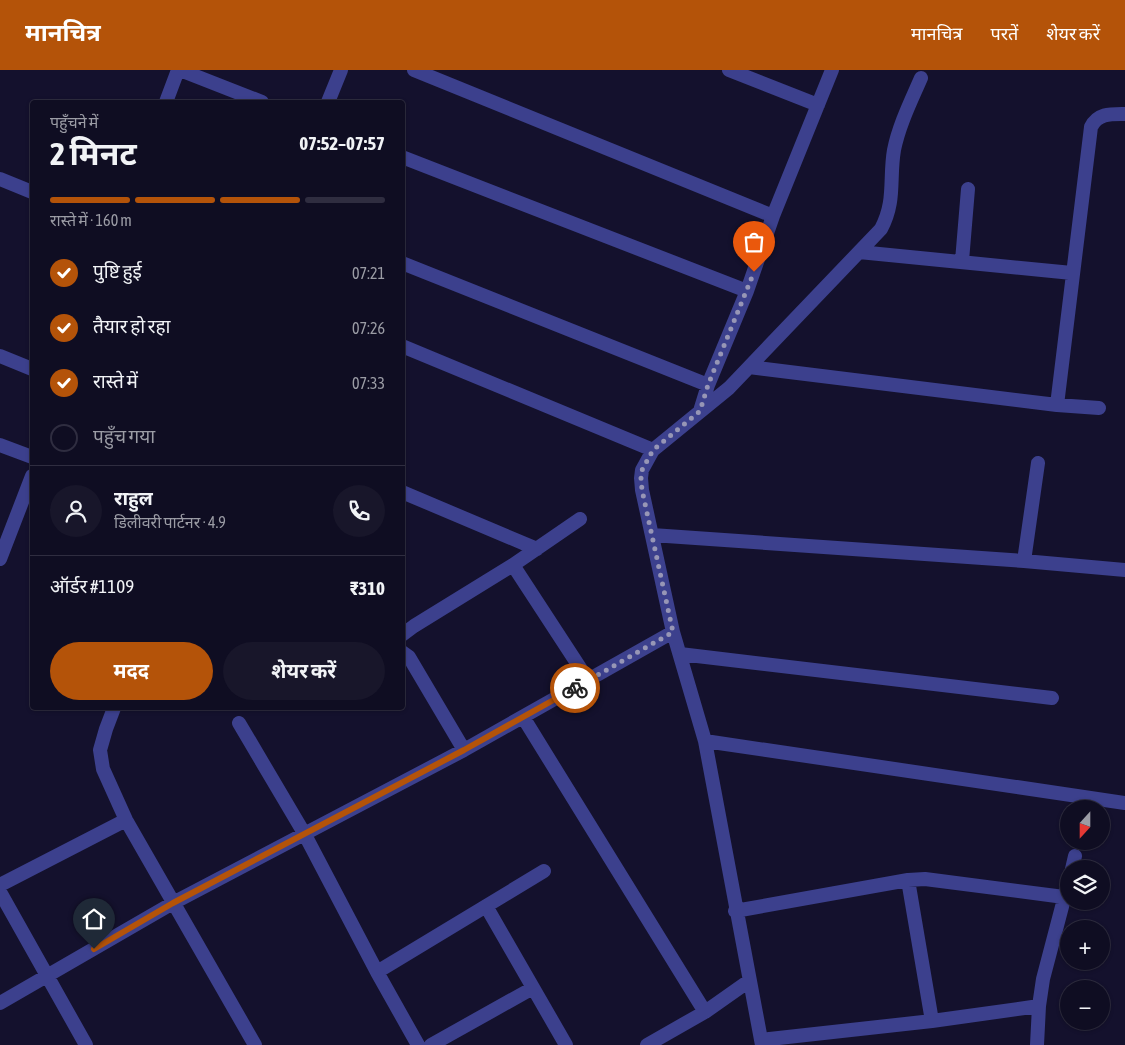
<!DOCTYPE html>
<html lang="hi">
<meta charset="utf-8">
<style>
body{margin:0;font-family:"Asap Condensed","Noto Sans Devanagari",sans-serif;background:#18162a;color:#f1f3f6;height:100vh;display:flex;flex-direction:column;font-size:19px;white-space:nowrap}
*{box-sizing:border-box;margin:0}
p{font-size:16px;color:#9b9ca5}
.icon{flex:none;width:28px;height:28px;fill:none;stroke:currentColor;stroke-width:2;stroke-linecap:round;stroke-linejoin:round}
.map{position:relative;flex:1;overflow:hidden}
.panel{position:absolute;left:30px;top:30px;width:375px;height:610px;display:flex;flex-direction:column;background:#0f0d22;border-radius:5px;box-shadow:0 1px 4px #0004,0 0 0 1px #2f2d40}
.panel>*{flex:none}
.needle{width:32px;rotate:201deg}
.buttons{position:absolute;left:1060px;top:730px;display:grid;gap:10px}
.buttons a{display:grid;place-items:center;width:50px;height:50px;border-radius:50%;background:#0f0d22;box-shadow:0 1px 4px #0004,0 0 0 1px #2f2d40;font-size:25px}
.pin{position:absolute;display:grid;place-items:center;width:42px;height:42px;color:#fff;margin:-51px -21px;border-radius:50% 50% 50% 0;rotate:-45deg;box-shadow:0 0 5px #0007}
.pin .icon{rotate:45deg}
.courier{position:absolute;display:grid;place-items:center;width:50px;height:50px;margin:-25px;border:4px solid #b45309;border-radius:50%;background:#fff;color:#222;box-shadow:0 1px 6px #0007}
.summary em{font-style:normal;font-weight:700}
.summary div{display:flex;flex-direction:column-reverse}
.summary{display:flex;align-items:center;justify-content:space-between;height:85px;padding:0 20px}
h1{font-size:32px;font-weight:700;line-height:38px}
.bar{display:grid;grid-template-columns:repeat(4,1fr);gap:8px 5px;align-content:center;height:60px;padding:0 20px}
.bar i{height:6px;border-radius:4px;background:#2f2d40}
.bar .selected{background:#b45309}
.bar p{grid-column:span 4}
.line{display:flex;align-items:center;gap:12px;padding:0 20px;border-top:1px solid #2f2d40}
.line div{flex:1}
.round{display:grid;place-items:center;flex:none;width:52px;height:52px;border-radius:26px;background:#18162a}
ol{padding:0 20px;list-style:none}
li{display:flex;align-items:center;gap:15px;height:55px}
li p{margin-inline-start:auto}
li .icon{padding:5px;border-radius:50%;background:#b45309;color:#fff;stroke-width:4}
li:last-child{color:#9b9ca5}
li i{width:28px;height:28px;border:2px solid #2f2d40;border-radius:50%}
.action{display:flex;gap:10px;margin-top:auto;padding:10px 20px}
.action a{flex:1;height:58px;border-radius:30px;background:#b45309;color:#fff;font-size:20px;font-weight:700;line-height:58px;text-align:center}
.action a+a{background:#18162a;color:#f1f3f6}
header{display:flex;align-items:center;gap:30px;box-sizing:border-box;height:70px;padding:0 25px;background:#b45309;color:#fff}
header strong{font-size:24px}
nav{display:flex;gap:28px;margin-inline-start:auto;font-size:18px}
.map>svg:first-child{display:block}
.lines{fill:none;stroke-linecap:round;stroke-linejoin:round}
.minor{stroke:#3c408d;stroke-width:14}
.done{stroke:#9796b6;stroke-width:5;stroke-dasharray:0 9}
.route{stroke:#b45309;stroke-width:6}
</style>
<header>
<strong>मानचित्र</strong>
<nav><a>मानचित्र</a><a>परतें</a><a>शेयर करें</a></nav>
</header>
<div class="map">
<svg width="1125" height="975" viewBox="0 0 1125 975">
<rect width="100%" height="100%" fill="#14112d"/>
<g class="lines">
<path class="minor" d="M180 0 262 32
M414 0 773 146
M729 0 818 35
M166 32 178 0
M328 32 341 0
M402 87 747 221
M0 109 32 122
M859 182 1072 203
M962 191 968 119
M402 193 708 315
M402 276 653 380
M0 286 32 299
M749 297 1057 335 1099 338
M1057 335 1091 57C1098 43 1111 44 1125 44
M700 341 708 315 747 221 773 146 832 0
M0 375 32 387
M402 422 537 479
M652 465 1024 491 1125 500
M0 489 32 406
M1024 491 1038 393
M513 495 588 610
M402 565 414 556 513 495 580 449
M402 582 409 587 464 680
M680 584 1052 628
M114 638 106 659 100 680 103 699 126 750 255 975
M523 647 705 942
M239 653 304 763 377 902 418 975
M705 671 1125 733
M1072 799 1075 786
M908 810 932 951
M0 815 126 750
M0 822 86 975
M486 836 566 975
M735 841 908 810 925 809 1064 827
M377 902 544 801
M0 933 173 833 464 680 673 562
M761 970 932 951 1039 936
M431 975 533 918
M647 975 705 942 749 911
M762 975 705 671 673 562 642 420 641 408 642 400 653 380 729 318 881 159C896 131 889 109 894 80 899 55 911 31 921 8
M1037 975 1039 936 1043 909 1069 810"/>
</g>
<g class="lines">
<path class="done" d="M575 618 673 562 642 420 641 408 642 400 653 380 700 341 708 315 754 202"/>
<path class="route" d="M94 879 173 833 464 680 575 618"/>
</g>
</svg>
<div class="buttons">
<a><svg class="needle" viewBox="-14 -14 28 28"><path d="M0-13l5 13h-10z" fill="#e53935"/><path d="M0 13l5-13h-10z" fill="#9b9ca5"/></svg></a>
<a><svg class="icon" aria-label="layers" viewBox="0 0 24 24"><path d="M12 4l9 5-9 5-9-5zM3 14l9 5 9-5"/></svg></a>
<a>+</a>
<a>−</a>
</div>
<div class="pin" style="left:754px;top:202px;background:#ea580c"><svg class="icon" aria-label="bag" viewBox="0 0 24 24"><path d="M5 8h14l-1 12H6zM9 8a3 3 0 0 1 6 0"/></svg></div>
<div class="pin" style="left:94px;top:879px;background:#1f2937"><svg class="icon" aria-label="home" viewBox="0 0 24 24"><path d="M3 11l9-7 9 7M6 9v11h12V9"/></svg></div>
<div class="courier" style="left:575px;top:618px"><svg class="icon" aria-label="bike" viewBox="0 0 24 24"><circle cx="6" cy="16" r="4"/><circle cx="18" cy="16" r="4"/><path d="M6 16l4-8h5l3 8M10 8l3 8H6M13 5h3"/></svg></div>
<section class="panel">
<div class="summary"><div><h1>2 मिनट</h1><p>पहुँचने में</p></div><em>07:52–07:57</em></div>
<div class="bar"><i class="selected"></i><i class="selected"></i><i class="selected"></i><i></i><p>रास्ते में · 160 m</p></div>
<ol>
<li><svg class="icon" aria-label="check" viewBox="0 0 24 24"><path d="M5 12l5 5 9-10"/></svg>पुष्टि हुई<p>07:21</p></li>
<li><svg class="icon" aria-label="check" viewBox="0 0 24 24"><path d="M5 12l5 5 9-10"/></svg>तैयार हो रहा<p>07:26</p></li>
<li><svg class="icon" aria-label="check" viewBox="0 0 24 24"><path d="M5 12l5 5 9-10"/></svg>रास्ते में<p>07:33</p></li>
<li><i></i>पहुँच गया</li>
</ol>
<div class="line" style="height:90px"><a class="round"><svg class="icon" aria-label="person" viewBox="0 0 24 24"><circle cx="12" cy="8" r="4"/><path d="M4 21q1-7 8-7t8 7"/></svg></a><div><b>राहुल</b><p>डिलीवरी पार्टनर · 4.9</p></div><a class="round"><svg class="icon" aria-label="phone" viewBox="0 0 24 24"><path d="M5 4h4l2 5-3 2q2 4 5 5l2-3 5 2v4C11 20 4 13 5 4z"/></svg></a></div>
<div class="line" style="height:65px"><div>ऑर्डर #1109</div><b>₹310</b></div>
<div class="action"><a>मदद</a><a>शेयर करें</a></div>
</section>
</div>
